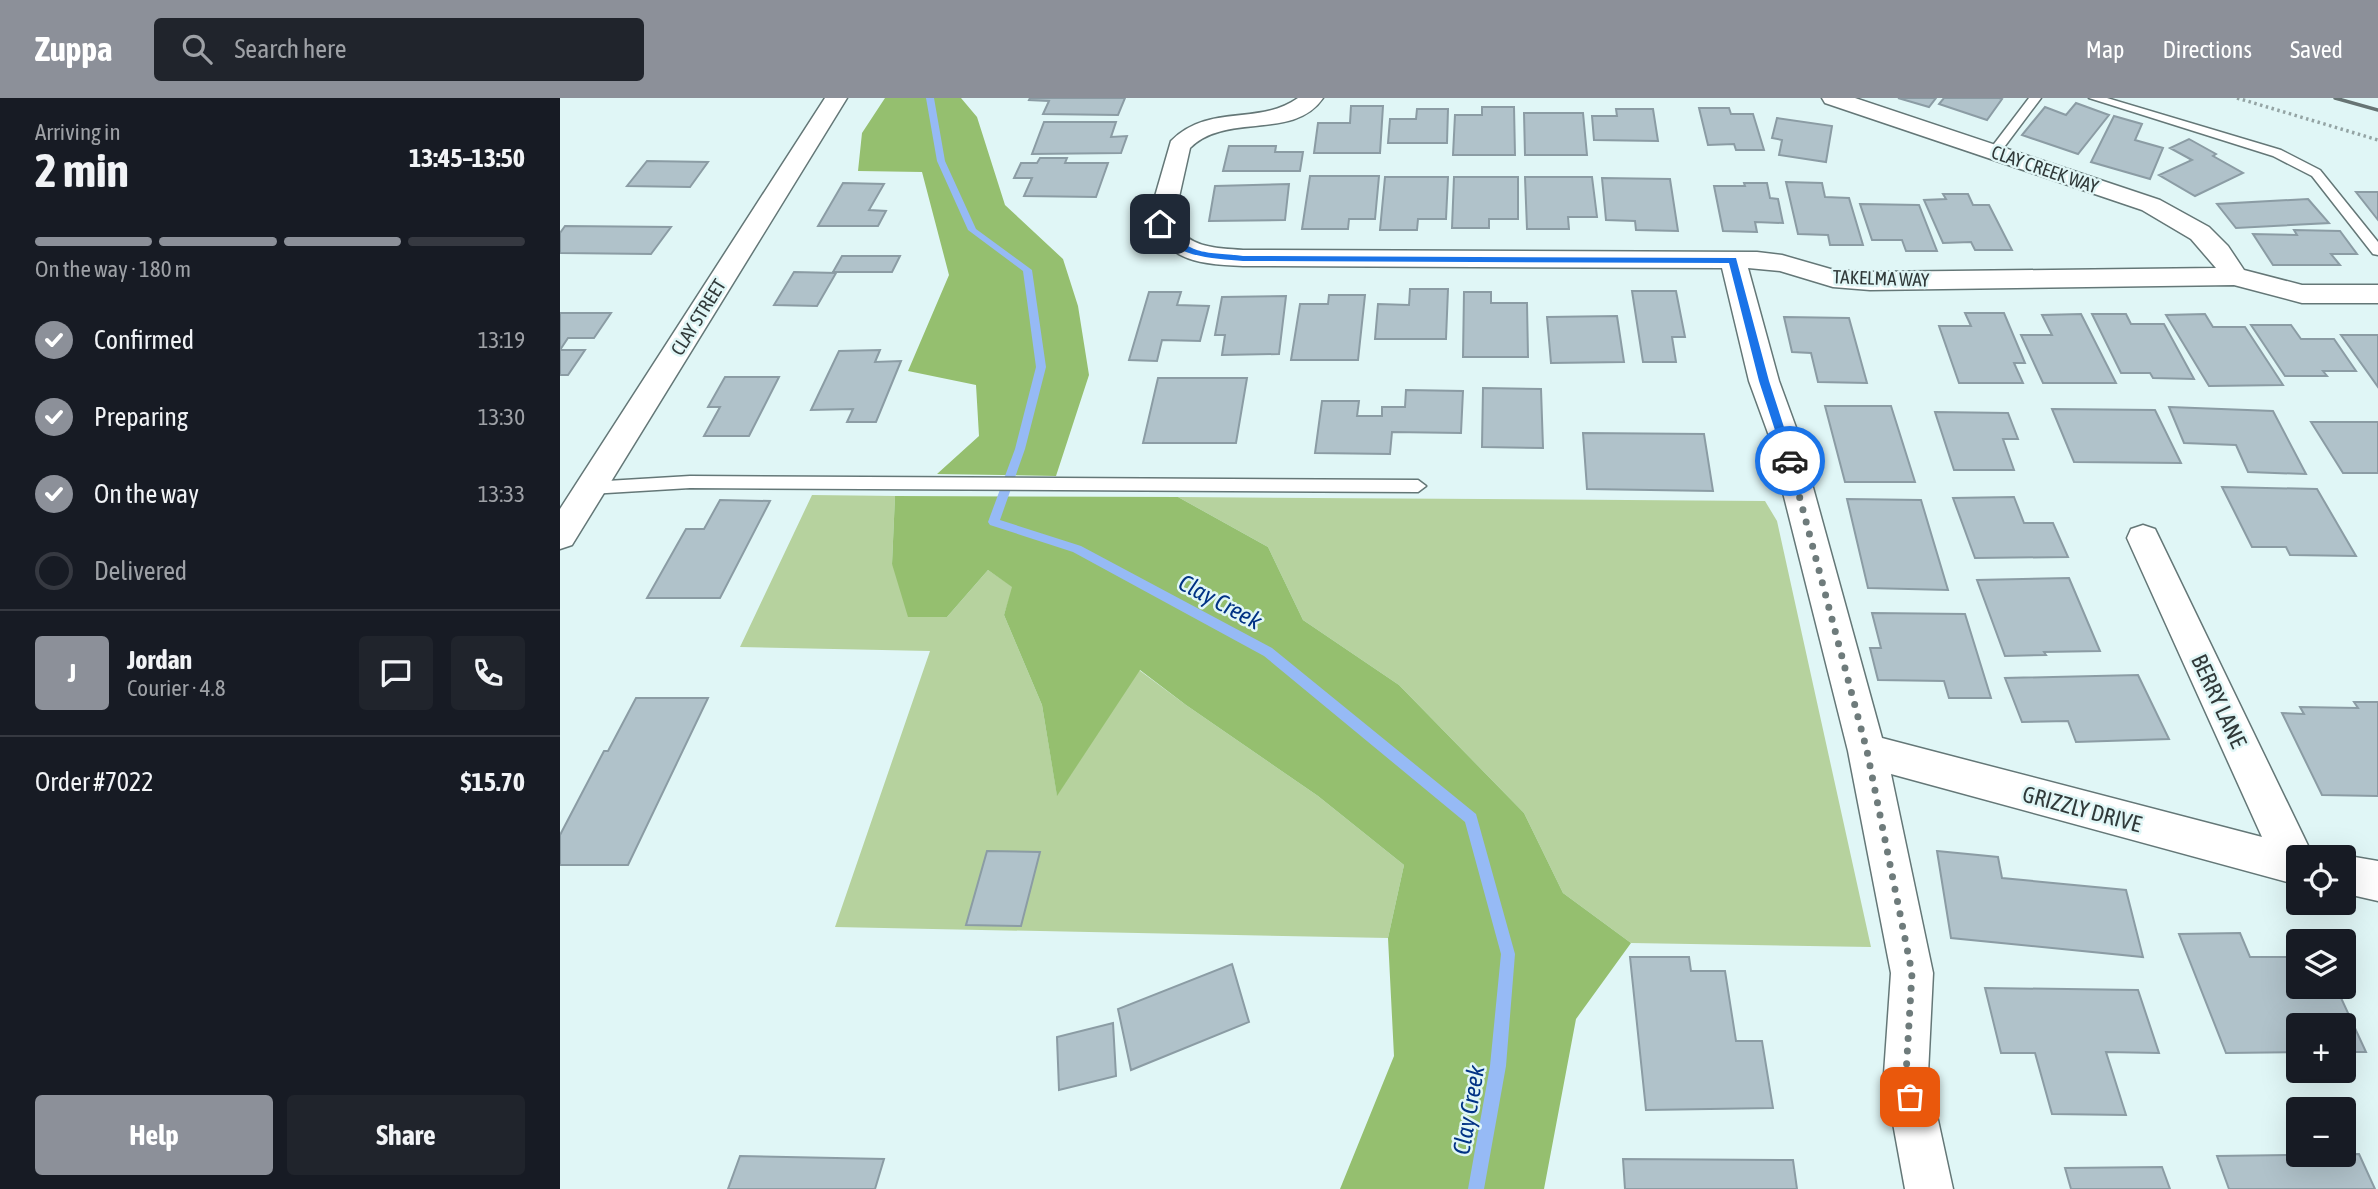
<!DOCTYPE html>
<meta charset="utf-8">
<style>
body{margin:0;font-family:"Asap Condensed",sans-serif;background:#20242c;color:#f1f3f6;height:100vh;display:flex;flex-direction:column;font-size:26px;white-space:nowrap}
*{box-sizing:border-box;margin:0}
p{font-size:23px;color:#9ea1a6}
.icon{flex:none;width:38px;height:38px;fill:none;stroke:currentColor;stroke-width:2;stroke-linecap:round;stroke-linejoin:round}
.map{position:relative;flex:1;overflow:hidden}
.details{display:flex;flex-direction:column;background:#171b24;width:560px}
.details>*{flex:none}
.buttons{position:absolute;left:1726px;top:747px;display:grid;gap:14px}
.buttons a{display:grid;place-items:center;width:70px;height:70px;border-radius:7px;background:#171b24;box-shadow:0 7px 28px #0002;font-size:35px}
.pin{position:absolute;display:grid;place-items:center;width:60px;height:60px;color:#fff;margin:-30px;border-radius:14px;box-shadow:0 4px 10px #0006}
.courier{position:absolute;display:grid;place-items:center;width:70px;height:70px;margin:-35px;border:5px solid #1a73e8;border-radius:50%;background:#fff;color:#222;box-shadow:0 2px 9px #0007}
.head em{font-style:normal;font-weight:700}
.head div{display:flex;flex-direction:column-reverse}
.head{display:flex;align-items:center;justify-content:space-between;height:119px;padding:0 35px}
h1{font-size:46px;font-weight:700;line-height:52px}
.bar{display:grid;grid-template-columns:repeat(4,1fr);gap:10px 7px;align-content:center;height:84px;padding:0 35px}
.bar i{height:9px;border-radius:5px;background:#363941}
.bar .current{background:#8c9099}
.bar p{grid-column:span 4}
.line{display:flex;align-items:center;gap:18px;padding:0 35px;border-top:2px solid #363941}
.line div{flex:1}
.round{display:grid;place-items:center;flex:none;width:74px;height:74px;border-radius:7px;background:#20242c}
ol{padding:0 35px;list-style:none}
li{display:flex;align-items:center;gap:21px;height:77px}
li p{margin-inline-start:auto}
li .icon{padding:7px;border-radius:50%;background:#8c9099;color:#fff;stroke-width:4}
li:last-child{color:#9ea1a6}
li i{width:38px;height:38px;border:4px solid #363941;border-radius:50%}
.button{display:flex;gap:14px;margin-top:auto;padding:14px 35px}
.button a{flex:1;height:80px;border-radius:7px;background:#8c9099;color:#fff;font-size:28px;font-weight:700;line-height:80px;text-align:center}
.button a+a{background:#20242c;color:#f1f3f6}
header{display:flex;align-items:center;gap:42px;box-sizing:border-box;height:98px;padding:0 35px;background:#8c9099;color:#fff}
header strong{font-size:33px}
nav{display:flex;gap:38px;margin-inline-start:auto;font-size:24px}
.search{width:490px;height:63px;background:#20242c;display:flex;align-items:center;gap:18px;box-sizing:border-box;padding:0 24px;border-radius:7px;color:#9ea1a6;font-size:26px}
main{display:flex;flex:1;min-height:0}
.map>svg:first-child{display:block}
.green{fill:#b6d29e}
.forest{fill:#95bf6f}
.lines{fill:none;stroke-linecap:round;stroke-linejoin:round}
.stream{fill:#96baf5;fill-rule:evenodd}
.building{fill:#b0c2ca;stroke:#8b9ca4;stroke-width:2}
.lane-casing{stroke:#647777;stroke-width:3}
.street-casing{stroke:#647777;stroke-width:3}
.path{stroke:#94a4a4;stroke-width:3.5;stroke-dasharray:2.5 3.5;stroke-linecap:butt}
.lane{fill:#fff;fill-rule:evenodd}
.street{fill:#fff;fill-rule:evenodd}
.rail{stroke:#677474;stroke-width:3.5}
.route{fill:#1a73e8}
.done{stroke:#6e7b7b;stroke-width:7;stroke-dasharray:0 12.6}
.labels{text-anchor:middle;stroke-width:5;stroke-linejoin:round;paint-order:stroke}
.far-street-label{font-size:19px;fill:#303939;stroke:#e0f6f6}
.street-label{font-size:23px;fill:#303939;stroke:#e0f6f6}
.water-label{font-size:24px;font-style:italic;fill:#003284;stroke:#e0f6f6}
</style>
<header>
<strong>Zuppa</strong>
<div class="search"><svg class="icon" aria-label="search" viewBox="0 0 24 24"><circle cx="10" cy="10" r="6"/><path d="M15 15l6 6"/></svg>Search here</div>
<nav><a>Map</a><a>Directions</a><a>Saved</a></nav>
</header>
<main>
<section class="details">
<div class="head"><div><h1>2 min</h1><p>Arriving in</p></div><em>13:45–13:50</em></div>
<div class="bar"><i class="current"></i><i class="current"></i><i class="current"></i><i></i><p>On the way · 180 m</p></div>
<ol>
<li><svg class="icon" aria-label="check" viewBox="0 0 24 24"><path d="M5 12l5 5 9-10"/></svg>Confirmed<p>13:19</p></li>
<li><svg class="icon" aria-label="check" viewBox="0 0 24 24"><path d="M5 12l5 5 9-10"/></svg>Preparing<p>13:30</p></li>
<li><svg class="icon" aria-label="check" viewBox="0 0 24 24"><path d="M5 12l5 5 9-10"/></svg>On the way<p>13:33</p></li>
<li><i></i>Delivered</li>
</ol>
<div class="line" style="height:126px"><b class="round" style="background:#8c9099;color:#fff">J</b><div><b>Jordan</b><p>Courier · 4.8</p></div><a class="round"><svg class="icon" aria-label="chat" viewBox="0 0 24 24"><path d="M4 5h16v11H9l-5 4z"/></svg></a><a class="round"><svg class="icon" aria-label="phone" viewBox="0 0 24 24"><path d="M5 4h4l2 5-3 2q2 4 5 5l2-3 5 2v4C11 20 4 13 5 4z"/></svg></a></div>
<div class="line" style="height:91px"><div>Order #7022</div><b>$15.70</b></div>
<div class="button"><a>Help</a><a>Share</a></div>
</section>
<div class="map">
<svg width="1818" height="1091" viewBox="0 0 1818 1091">
<rect width="100%" height="100%" fill="#e0f6f6"/>
<path class="green" d="M252 397 335 398 332 466 387 519 428 472 453 489 444 517 482 607 497 697 579 572 626 607 758 698 844 767 828 840 275 829 370 553 180 549Z
M618 399 1205 403 1217 423 1311 849 1071 845 1003 795 964 715 839 587 743 522 708 449Z"/>
<path class="forest" d="M325 0H401L417 19 445 107 503 161 518 208 529 277 496 378 377 376 419 338 416 287 348 273 389 177 362 74 298 73 302 35Z
M335 398 618 399 708 449 743 522 839 587 964 715 1003 795 1071 845 1016 921 984 1091H780L834 958 828 840 844 767 758 698 626 607 580 572 497 698 482 607 444 517 452 489 428 472 387 519H348L332 466Z"/>
<g class="lines">
<path class="stream" d="M366 0H374L385 63 416 131 472 172 486 269 465 351 440 422 521 448 712 550 916 716 955 856 946 968 924 1091H908L930 968 941 856 905 724 704 558 513 454 430 427 428 424 455 351 476 269 463 173 408 132 377 63Z"/>
</g>
<path class="building" d="M470 0H565L558 17 483 16 489 3 469 2Z
M1338 0H1376L1369 9Z
M1384 0H1439L1442 1 1427 22 1379 6Z
M1516 5 1549 17 1518 56 1462 37 1485 9 1506 17Z
M791 8H823L820 55H754L758 25H790Z
M922 9H954L955 57H893L895 17H922Z
M1139 10H1169L1171 16H1193L1204 52H1176L1174 46 1148 47Z
M857 11H888L887 45H828L830 21H856Z
M1056 11H1093L1098 43 1034 42 1032 18H1057Z
M964 15H1023L1027 57H965Z
M1554 18 1582 26 1575 42 1603 50 1590 81 1531 64Z
M1217 20 1272 28 1266 64 1219 57 1222 42 1212 40Z
M484 24H556L551 39 567 38 561 55 472 56Z
M1629 41 1656 56 1653 58 1683 75 1635 98 1599 77 1632 62 1610 50Z
M669 48H716L715 54H743L740 73H663Z
M480 60H507L505 65H548L536 99 464 98 472 80H454L461 65H477Z
M87 63 148 64 130 89 67 88Z
M750 78H819L815 121H789L788 131H742Z
M825 79H888L886 121H858L857 132H820Z
M894 79H958V121H929V130H892Z
M965 79H1032L1037 119H1008L1009 131H967Z
M1042 80 1110 81 1118 133 1076 132 1075 123 1046 122Z
M1226 84 1262 85 1265 99 1289 100 1303 147H1270L1268 137 1238 136Z
M283 85 324 86 309 112 326 113 318 128H258Z
M1184 85H1207L1210 100 1218 101 1223 125 1195 124 1197 134 1163 133 1154 88H1185Z
M729 86 725 122 649 123 655 88Z
M1796 94H1818V122Z
M1383 96H1408L1413 107H1429L1452 152H1415L1411 144 1383 145 1364 102 1386 101Z
M1748 101 1769 125 1676 130 1657 106Z
M1300 106 1359 107 1377 153H1346L1342 142H1312Z
M5 128 111 129 91 156 0 155V135Z
M1734 132 1780 133 1797 156H1771L1780 167H1713L1693 136 1737 137Z
M282 158H340L332 174H273Z
M234 174 276 175 257 208 214 207Z
M850 191H888L886 241H815L818 206 849 207Z
M1072 193H1116L1125 239H1112L1116 264H1083Z
M589 194H621L617 207 649 208 640 243 602 242 597 263 569 262Z
M904 194H931V205H967L968 259H903Z
M769 197H805L798 262H731L740 206H768Z
M726 198 719 256 662 257 665 237H655L662 199Z
M0 215H51L34 240H8L0 252H25L8 277H0Z
M1405 215H1444L1465 265H1454L1463 285H1399L1379 228H1411Z
M1521 216 1556 285H1483L1461 237H1492L1482 217Z
M1532 216H1566L1571 226H1604L1634 281 1593 280 1590 275H1561Z
M1645 216 1653 229H1685L1723 287 1649 288 1606 217Z
M1057 218 1064 264 991 265 987 219Z
M1224 219 1289 220 1307 285 1258 284 1251 255 1232 254Z
M1691 227H1731L1741 241H1774L1796 273H1763L1767 278H1725Z
M1781 237H1818V289Z
M320 252 315 264 341 263 316 324H287L293 311 251 312 279 253Z
M165 279H219L189 338H144L160 309H148Z
M598 280H687L676 345H583Z
M923 290 981 291 983 350 922 349Z
M846 292 903 293 901 335 832 334 830 356 755 355 762 303H799L797 318H822V309H845Z
M1265 308H1331L1355 384H1285Z
M1609 309 1713 313 1746 376 1688 374 1676 347 1624 345Z
M1492 311 1595 312 1621 365 1514 364Z
M1375 314 1448 315 1458 341H1443L1454 372H1394Z
M1751 324H1818V375H1783Z
M1023 335 1144 336 1153 393 1027 391Z
M1662 389 1757 391 1796 458 1730 457 1726 449H1692Z
M1454 399 1464 425H1493L1508 459 1415 460 1393 400Z
M1287 401 1361 402 1388 492 1308 490Z
M160 402 210 403 160 500H87L126 431H144Z
M1509 480 1540 553 1484 554 1486 557 1445 558 1417 482Z
M1312 515 1405 516 1431 600H1389L1384 583 1318 582 1310 550H1321Z
M1578 577 1609 641 1516 644 1508 623 1462 624 1445 580Z
M76 600H148L68 767H0V737L44 653H48Z
M1794 604H1818V698L1762 697 1722 615 1744 616 1740 609 1798 610Z
M427 753 480 754 461 828 406 827Z
M1377 753 1438 759 1442 780 1566 792 1583 859 1391 840Z
M1680 835 1690 859H1738V889H1776L1806 954H1783V928H1738V954L1666 955 1619 836Z
M1070 859H1129L1131 873H1165L1176 943H1202L1213 1010 1086 1012Z
M672 866 689 924 571 972 558 911Z
M1425 890 1578 892 1599 955 1546 954 1566 1017 1492 1016 1475 955H1441Z
M553 925 556 978 499 992 497 939Z
M1799 1056 1815 1091H1669L1657 1058Z
M180 1058 324 1061 315 1091H168Z
M1063 1061 1233 1062 1237 1091H1065Z
M1602 1069 1610 1091H1511L1505 1070Z"/>
<g class="lines">
<defs>
<path id="lane" d="M1469 0H1481L1439 56H1431V50Z
M1529 0H1547L1721 52 1760 72 1818 144V157L1813 156 1752 78 1713 58Z
M130 378 858 382 866 388 858 394 130 390 30 396 22 390 30 384Z"/>
<path id="street" d="M265 0H287L12 447 0 451V411Z
M738 0H763C734 43 666 14 630 50L613 126C631 150 655 150 683 152L1197 154 1222 157 1274 172 1310 174 1656 170 1631 141 1582 112 1265 5 1262 0H1295L1600 102 1649 129 1668 148 1684 172 1742 187H1818V205H1742L1674 187 1310 192 1273 189 1220 173 1188 170 1219 283 1238 335 1322 640 1702 739 1567 440 1571 431 1583 427 1595 431 1754 760H1738V787L1331 676 1373 875 1368 976 1393 1091H1345L1324 976 1331 875 1288 653 1208 335 1189 283 1162 170 683 168C640 166 613 164 587 126L611 43C649 5 699 28 738 0Z
M1783 757 1818 763V803L1783 795V760H1776Z"/>
</defs>
<use href="#lane" class="lane-casing"/>
<use href="#street" class="street-casing"/>
<path class="path" d="M1677 0 1818 42"/>
<use href="#lane" class="lane"/>
<use href="#street" class="street"/>
<path class="rail" d="M1775 0 1818 12"/>
</g>
<path class="route" d="M597 124H603C631 159 641 153 683 158L1176 160 1209 283 1235 363 1230 367 1225 363 1199 283 1169 165 683 163C654 160 604 160 597 124Z"/>
<g class="lines">
<path class="done" d="M1230 363 1307 653 1352 875 1346 976 1350 999"/>
</g>
<g class="labels">
<g class="far-street-label">
<text transform="translate(1485 71) rotate(19)" y="7">CLAY CREEK WAY</text>
<text transform="translate(1321 180) rotate(2)" y="7">TAKELMA WAY</text>
<text transform="translate(138 219) rotate(-58)" y="7">CLAY STREET</text>
</g>
<g class="street-label">
<text transform="translate(1659 603) rotate(65)" y="8">BERRY LANE</text>
<text transform="translate(1522 711) rotate(15)" y="8">GRIZZLY DRIVE</text>
</g>
<g class="water-label">
<text transform="translate(660 504) rotate(28)" y="8">Clay Creek</text>
<text transform="translate(909 1012) rotate(-80)" y="8">Clay Creek</text>
</g>
</g>
</svg>
<div class="buttons">
<a><svg class="icon" aria-label="locate" viewBox="0 0 24 24"><circle cx="12" cy="12" r="6"/><path d="M12 2v4M12 18v4M2 12h4M18 12h4"/></svg></a>
<a><svg class="icon" aria-label="layers" viewBox="0 0 24 24"><path d="M12 4l9 5-9 5-9-5zM3 14l9 5 9-5"/></svg></a>
<a>+</a>
<a>−</a>
</div>
<div class="pin" style="left:1350px;top:999px;background:#ea580c"><svg class="icon" aria-label="bag" viewBox="0 0 24 24"><path d="M5 8h14l-1 12H6zM9 8a3 3 0 0 1 6 0"/></svg></div>
<div class="pin" style="left:600px;top:126px;background:#1f2937"><svg class="icon" aria-label="home" viewBox="0 0 24 24"><path d="M3 11l9-7 9 7M6 9v11h12V9"/></svg></div>
<div class="courier" style="left:1230px;top:363px"><svg class="icon" aria-label="car" viewBox="0 0 24 24"><path d="M5 17H2v-5l4-1 3-4h7l3 4 3 1v5h-3M9 17h6M6 11h13"/><circle cx="7" cy="17" r="2"/><circle cx="17" cy="17" r="2"/></svg></div>
</div>
</main>
